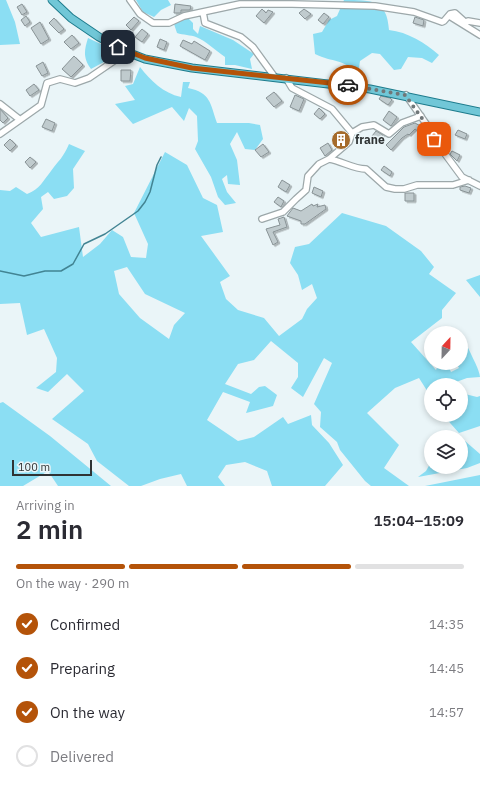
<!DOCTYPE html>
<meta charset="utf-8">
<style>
body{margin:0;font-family:"IBM Plex Sans",sans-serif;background:#f7f7f7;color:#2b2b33;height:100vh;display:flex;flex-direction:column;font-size:15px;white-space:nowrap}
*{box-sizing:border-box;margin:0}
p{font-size:13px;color:#7c7c81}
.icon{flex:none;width:22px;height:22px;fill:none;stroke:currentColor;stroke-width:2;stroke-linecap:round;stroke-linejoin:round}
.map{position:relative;height:486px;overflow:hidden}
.sheet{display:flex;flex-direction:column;background:#fff;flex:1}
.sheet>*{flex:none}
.needle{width:26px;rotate:22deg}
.tools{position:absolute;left:424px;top:326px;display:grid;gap:8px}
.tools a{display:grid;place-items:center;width:44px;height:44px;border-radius:50%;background:#fff;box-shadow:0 2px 6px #0003;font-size:20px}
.scale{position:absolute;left:12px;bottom:10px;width:80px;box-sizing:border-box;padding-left:4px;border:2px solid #2f3334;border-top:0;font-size:11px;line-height:14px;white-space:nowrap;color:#2f3334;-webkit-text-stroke:3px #eaf5f8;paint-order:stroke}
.pin{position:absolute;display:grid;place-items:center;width:34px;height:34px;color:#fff;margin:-17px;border-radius:8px;box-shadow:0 2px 6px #0006}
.courier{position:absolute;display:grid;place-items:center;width:40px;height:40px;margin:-20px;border:3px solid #b45309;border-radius:50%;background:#fff;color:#222;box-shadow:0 1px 5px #0007}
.head em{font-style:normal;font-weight:600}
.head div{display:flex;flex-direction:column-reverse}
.head{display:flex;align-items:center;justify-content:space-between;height:68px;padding:0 16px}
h1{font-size:26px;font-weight:600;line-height:30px}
.bar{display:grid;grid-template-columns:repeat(4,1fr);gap:6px 4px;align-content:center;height:48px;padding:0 16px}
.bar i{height:5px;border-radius:3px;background:#e1e1e2}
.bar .selected{background:#b45309}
.bar p{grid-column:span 4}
ol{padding:0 16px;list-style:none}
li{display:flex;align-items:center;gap:12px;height:44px}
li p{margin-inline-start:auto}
li .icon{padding:4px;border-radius:50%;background:#b45309;color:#fff;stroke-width:4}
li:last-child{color:#7c7c81}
li i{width:22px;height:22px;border:2px solid #e1e1e2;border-radius:50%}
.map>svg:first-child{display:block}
.green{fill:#8bdef3;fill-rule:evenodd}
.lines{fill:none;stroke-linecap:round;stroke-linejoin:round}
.stream{stroke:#428493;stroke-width:1.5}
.building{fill:#c0cbce;stroke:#899396;filter:url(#shadow)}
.minor-casing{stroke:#9da8aa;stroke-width:8}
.major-casing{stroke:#1d7b8c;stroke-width:9}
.minor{stroke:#fff;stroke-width:5.5}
.major{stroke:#71c7d7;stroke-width:7}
.done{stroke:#707779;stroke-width:4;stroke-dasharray:0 7.2}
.route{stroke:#b45309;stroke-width:5}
.labels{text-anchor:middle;stroke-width:3;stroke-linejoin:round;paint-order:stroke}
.poi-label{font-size:12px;font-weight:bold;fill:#2f3334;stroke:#eaf5f8;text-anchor:start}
</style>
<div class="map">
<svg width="480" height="486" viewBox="0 0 480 486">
<defs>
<filter id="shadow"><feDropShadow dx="2" dy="1.5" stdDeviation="0" flood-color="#0004"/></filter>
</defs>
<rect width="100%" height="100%" fill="#eaf5f8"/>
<path class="green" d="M0 0H6L15 22 20 44 0 45Z
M136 0H168L171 5 161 10 154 17 143 12Z
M344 0C373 0 387 0 389 30 408 32 425 43 439 55L432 63 422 58 408 57 401 69 394 70 380 54 372 53 360 61 358 75C344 58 333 63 315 54L313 34 322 32 329 20 337 16Z
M187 17 193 23V29L198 34 200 26 233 40 254 54 250 59 252 69 235 65H225V57C215 50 206 41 196 37 191 35 183 35 177 33L174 24Z
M88 38 105 46 115 56 91 69C83 58 84 51 88 38Z
M140 67C151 81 163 93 181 97L183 82H190L188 88C211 93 210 103 217 123H249L260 125 263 139 255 150 245 149 237 132 230 144 237 160 240 185 228 184 227 175 222 179 227 192 236 203 225 205 218 197 211 177 195 149 198 141 197 116 189 108 184 121 172 107 133 124 115 104 135 100 125 86 133 84Z
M69 144 85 151 73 169 74 188 67 196 54 199 48 192 41 197 43 209 31 223 41 237 79 227 83 257 100 244 112 230 123 237 131 257 146 258 148 244 134 213 165 152 187 165 203 198 217 205 223 232 201 236 230 276 220 282 226 299 238 310 264 318 279 336 302 319 307 309 317 298 312 284 302 290 298 275 290 263 295 247 309 244 342 213 386 226 421 251 434 267 429 274 456 293 442 310V318L411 342 436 370 439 363H447L451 372 459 368 456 363H461V346L466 343C469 351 480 370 480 377L467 378 448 385H431V397L419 378 395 388 367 413 399 445 384 468 409 486H371L365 481 340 450 337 442 320 427 321 412 314 404 332 363 324 358 303 397 291 388 298 377V363L271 341 254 360 238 364 225 384 251 394 259 387 265 386 277 395 273 406 246 413 250 402 223 392 207 420 238 441 254 437 283 417 288 424 311 415 312 425 329 443 343 465 325 486H272L267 471 245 462 226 465 218 477 225 486H187L181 474 160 479 141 486H129L97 461 88 444 52 419 84 391 67 374 48 392 36 388 56 372 57 358 44 329 27 335 20 303 0 304V190L10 191 16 187 27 194C40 189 43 181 51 171 59 160 63 158 69 144ZM127 267 145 294 185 313 174 325 169 339 140 318 119 294 114 271Z
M480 275V297L466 280Z
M461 393 477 397 480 396V426L459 433 443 415H461Z
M3 402 50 436 111 486H58L48 471 23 486H0V403Z
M461 441H465L480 454V463L467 468 418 477 426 471 431 462V467H461Z
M480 475V486H425Z"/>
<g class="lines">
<path class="stream" d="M0 271 24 276 45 271H61L73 264 84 244 105 234 138 211 145 202 150 192 157 165 161 157"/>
</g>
<path class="building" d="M22 4 27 12 22 15 17 7Z
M175 4 191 6 190 10H181V13H174Z
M262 9 266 13 268 10 273 12 264 23 256 16Z
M304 9 311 14 305 19 299 13Z
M324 13 329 17 323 24 318 20Z
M26 16 30 22 25 26 21 20Z
M134 17 139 21 131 30 126 25Z
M415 17 424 20 423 26 413 23Z
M54 18 64 29 59 33 49 23Z
M40 22 49 39 41 44 31 28Z
M142 29 148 34 142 42 135 37Z
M72 35 79 43 71 49 64 42Z
M160 39 167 42 164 50 157 47Z
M183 40 192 44 194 41 210 51 205 60 180 46Z
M74 56 83 65 71 77 62 69Z
M43 62 48 73 42 76 36 66Z
M121 70H131L130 81H121Z
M34 84 39 90 30 96 26 90Z
M274 92 282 101 274 107 266 98Z
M295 95 304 99 299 111 290 107Z
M381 96 390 98 392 100 388 105 379 99Z
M319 108 325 114 320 119 314 114Z
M0 109 8 118 3 123 0 120Z
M389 111 397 117 391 126 383 120Z
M46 119 55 123 52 131 42 127Z
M415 123 424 128 427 135 426 137 415 129 409 135 408 134 402 138 391 150 386 145 404 127Z
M458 130 467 134 465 139 455 135Z
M376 131 383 135 379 141 372 136Z
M10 139 16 145 10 151 4 145Z
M328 143 332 150 325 156 320 148Z
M263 144 269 152 261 157 255 150Z
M452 151 460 155 457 161 450 154Z
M30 157 36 162 30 168 25 162Z
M384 166 392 172 390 176 381 170Z
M282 180 290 185 286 192 278 187Z
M465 186 471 188 469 193 460 190V187Z
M314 187 323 191 321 197 312 193Z
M405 193H414V201H405Z
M278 197 284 201 281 207 274 202Z
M312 204 313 206 318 204 317 207 325 205 326 209 305 224H301V221L287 216 293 208 301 211Z
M284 217 287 227 273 232 278 242 273 245 266 229 280 225 278 219Z"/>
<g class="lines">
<defs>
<path id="minor" d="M130 0 140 14 153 23H169L184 16 240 4H292L375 6 414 12 442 22 444 21 450 14 455 13 465 22
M203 12 205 23 241 37 253 47 274 76
M451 17 480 35
M464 24 468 21 480 23
M406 95 429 128 434 139 462 177 480 186
M0 104 19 119
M352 133 362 127 374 125 389 134 402 123 421 116
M0 134 41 105 47 83 60 79 75 83 89 78 127 52
M329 159C342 161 353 169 366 169L386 187 395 189H404L417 185H453L469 180
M262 219 283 212 296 199 306 190 308 176 319 164 329 159 349 142 352 133 332 109 292 88 286 78"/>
<path id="major" d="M52 0 71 18 99 37 127 52 145 59 192 68 370 89 480 112"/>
</defs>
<use href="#minor" class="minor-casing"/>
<use href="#major" class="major-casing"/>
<use href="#minor" class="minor"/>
<use href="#major" class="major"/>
</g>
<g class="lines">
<path class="done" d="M348 85 405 95 429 128 434 139"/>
<path class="route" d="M118 47 145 58 192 68 348 85"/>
</g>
<defs>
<symbol id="building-disc" viewBox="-11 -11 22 22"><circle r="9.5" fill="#a56b2b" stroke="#eaf5f8"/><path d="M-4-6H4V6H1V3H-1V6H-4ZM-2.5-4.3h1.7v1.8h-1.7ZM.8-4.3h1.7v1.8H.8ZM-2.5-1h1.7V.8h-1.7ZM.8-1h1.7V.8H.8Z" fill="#fff"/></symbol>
</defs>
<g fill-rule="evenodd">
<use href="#building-disc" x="330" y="129" width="22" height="22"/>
</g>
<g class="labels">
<g class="poi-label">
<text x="355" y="144">frane</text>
</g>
</g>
</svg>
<div class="tools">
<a><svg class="needle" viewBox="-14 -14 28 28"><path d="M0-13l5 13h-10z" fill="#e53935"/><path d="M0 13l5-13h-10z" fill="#7c7c81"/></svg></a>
<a><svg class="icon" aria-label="locate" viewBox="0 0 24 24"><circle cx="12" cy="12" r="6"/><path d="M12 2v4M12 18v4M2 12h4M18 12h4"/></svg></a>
<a><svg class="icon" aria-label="layers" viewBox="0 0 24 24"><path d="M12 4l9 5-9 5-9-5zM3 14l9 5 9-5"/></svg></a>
</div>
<div class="scale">100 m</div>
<div class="pin" style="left:434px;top:139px;background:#ea580c"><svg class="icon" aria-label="bag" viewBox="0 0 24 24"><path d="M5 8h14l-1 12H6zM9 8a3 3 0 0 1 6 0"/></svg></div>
<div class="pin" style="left:118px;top:47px;background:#1f2937"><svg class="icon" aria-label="home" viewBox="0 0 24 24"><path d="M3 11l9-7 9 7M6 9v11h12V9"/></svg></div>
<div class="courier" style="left:348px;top:85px"><svg class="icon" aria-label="car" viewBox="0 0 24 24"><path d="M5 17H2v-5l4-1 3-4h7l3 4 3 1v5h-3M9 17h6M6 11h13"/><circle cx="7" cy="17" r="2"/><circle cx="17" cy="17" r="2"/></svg></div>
</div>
<section class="sheet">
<div class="head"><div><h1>2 min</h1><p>Arriving in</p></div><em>15:04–15:09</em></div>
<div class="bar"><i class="selected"></i><i class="selected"></i><i class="selected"></i><i></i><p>On the way · 290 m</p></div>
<ol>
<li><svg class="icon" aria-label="check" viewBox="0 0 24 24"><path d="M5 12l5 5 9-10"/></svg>Confirmed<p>14:35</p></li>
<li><svg class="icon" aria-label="check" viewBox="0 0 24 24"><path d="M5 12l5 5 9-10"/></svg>Preparing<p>14:45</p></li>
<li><svg class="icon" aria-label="check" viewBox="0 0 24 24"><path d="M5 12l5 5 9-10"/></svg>On the way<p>14:57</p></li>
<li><i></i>Delivered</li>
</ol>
</section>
